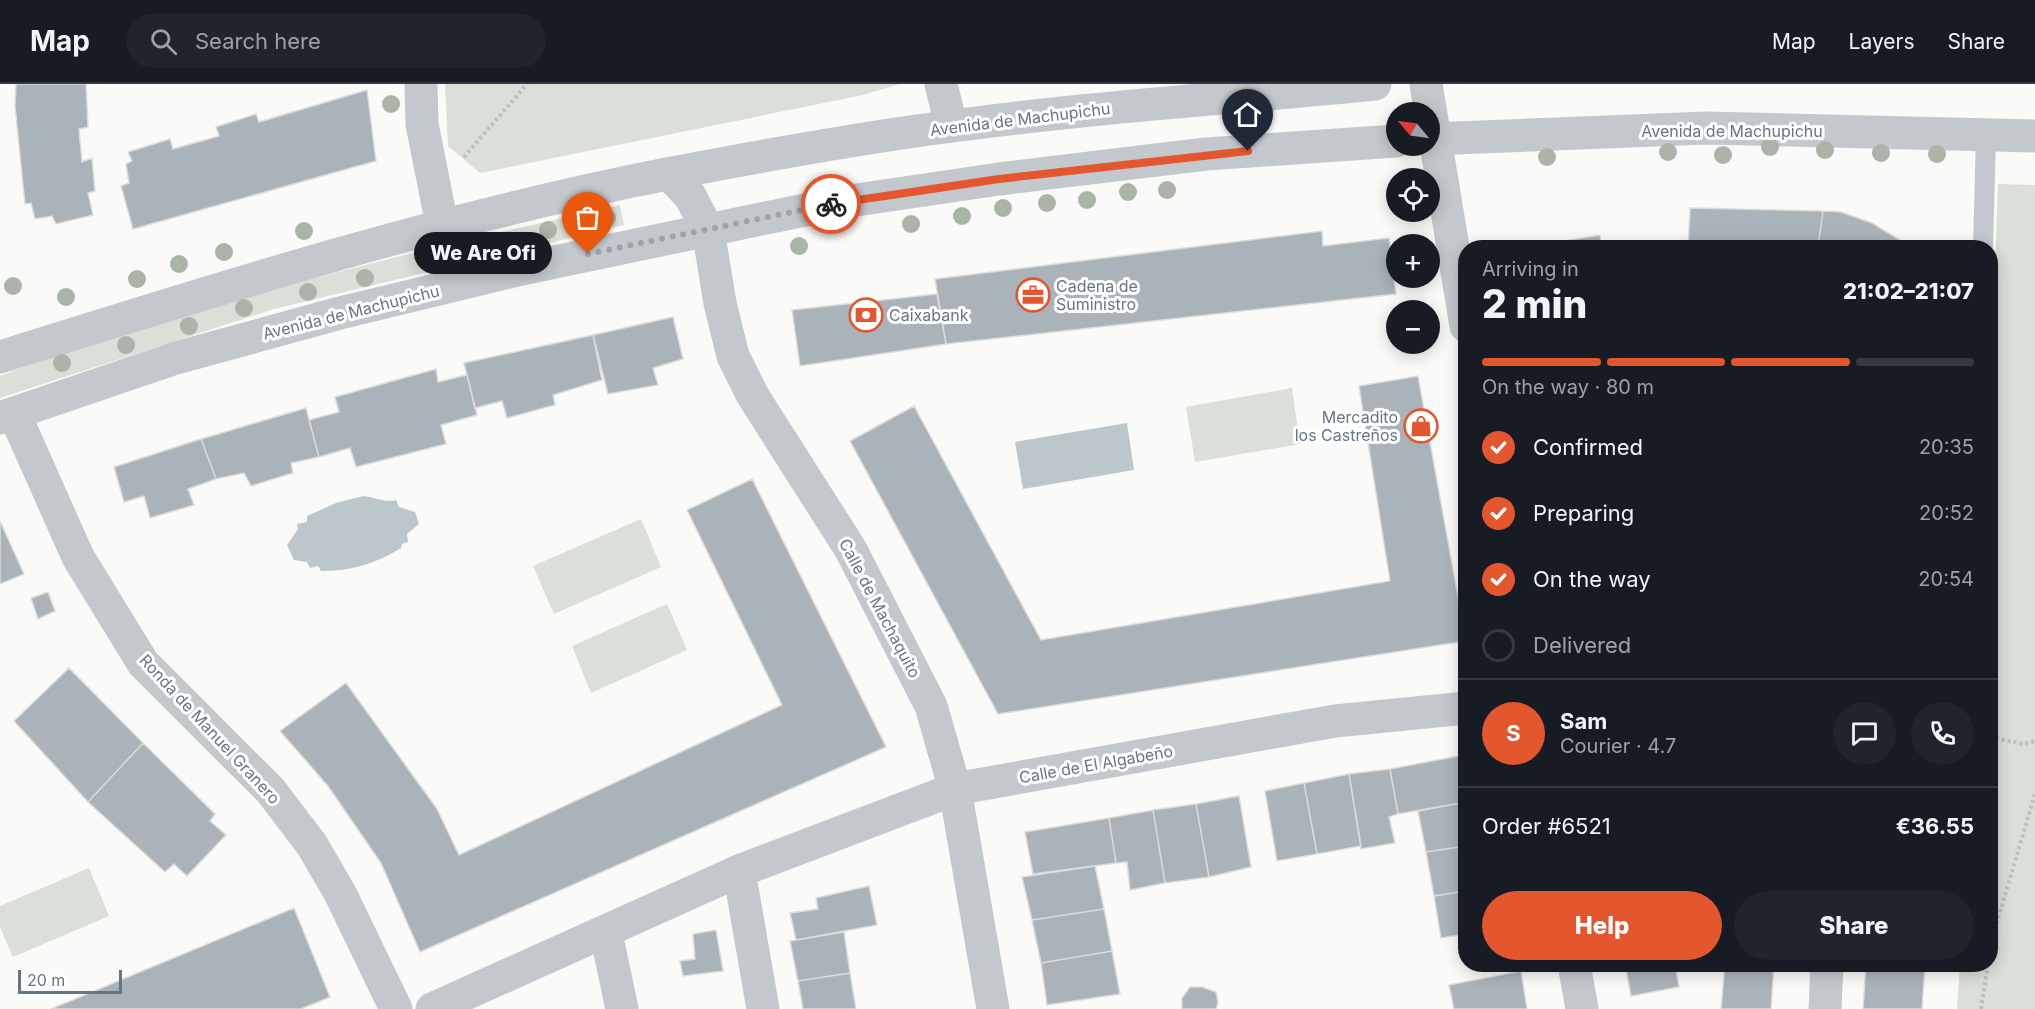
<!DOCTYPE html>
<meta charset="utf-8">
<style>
body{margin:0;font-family:Inter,sans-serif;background:#20242c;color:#f1f3f6;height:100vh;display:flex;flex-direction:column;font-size:22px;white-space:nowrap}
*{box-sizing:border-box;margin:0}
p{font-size:20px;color:#9ea1a6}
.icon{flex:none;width:33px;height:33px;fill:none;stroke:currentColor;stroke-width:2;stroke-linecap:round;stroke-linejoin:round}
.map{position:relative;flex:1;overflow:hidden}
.details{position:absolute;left:1458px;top:156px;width:540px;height:732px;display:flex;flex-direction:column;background:#171b24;border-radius:24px;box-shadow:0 3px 15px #0003}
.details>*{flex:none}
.needle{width:39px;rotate:299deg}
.buttons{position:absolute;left:1386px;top:18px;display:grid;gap:12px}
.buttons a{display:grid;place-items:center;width:54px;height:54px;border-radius:50%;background:#171b24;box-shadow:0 3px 15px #0003;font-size:30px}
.scale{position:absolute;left:18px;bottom:15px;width:104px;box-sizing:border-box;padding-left:6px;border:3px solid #657683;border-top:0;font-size:16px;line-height:21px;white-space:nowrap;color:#657683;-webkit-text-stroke:4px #fff;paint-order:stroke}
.pin{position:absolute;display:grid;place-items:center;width:51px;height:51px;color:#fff;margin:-62px -26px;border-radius:50% 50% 50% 0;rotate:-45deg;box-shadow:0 0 6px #0007}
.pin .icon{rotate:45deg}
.courier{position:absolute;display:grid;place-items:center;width:60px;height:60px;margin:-30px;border:4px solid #e4572e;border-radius:50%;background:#fff;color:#222;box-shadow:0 2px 8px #0007}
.bubble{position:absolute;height:42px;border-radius:21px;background:#171b24;box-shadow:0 3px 15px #0003;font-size:20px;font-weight:800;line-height:42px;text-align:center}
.summary em{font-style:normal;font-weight:800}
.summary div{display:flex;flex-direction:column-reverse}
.summary{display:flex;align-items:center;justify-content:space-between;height:102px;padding:0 24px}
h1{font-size:39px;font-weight:800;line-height:45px}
.bar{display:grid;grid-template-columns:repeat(4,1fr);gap:9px 6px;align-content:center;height:72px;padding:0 24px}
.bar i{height:8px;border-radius:4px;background:#363941}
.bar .selected{background:#e4572e}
.bar p{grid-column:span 4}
.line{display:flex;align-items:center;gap:15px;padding:0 24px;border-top:2px solid #363941}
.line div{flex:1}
.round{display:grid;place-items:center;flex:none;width:63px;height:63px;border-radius:32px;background:#20242c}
ol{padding:0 24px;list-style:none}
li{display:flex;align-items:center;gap:18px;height:66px}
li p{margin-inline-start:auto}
li .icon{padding:6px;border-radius:50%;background:#e4572e;color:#fff;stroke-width:4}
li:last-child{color:#9ea1a6}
li i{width:33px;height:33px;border:3px solid #363941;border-radius:50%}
.cta{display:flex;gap:12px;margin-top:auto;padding:12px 24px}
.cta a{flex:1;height:69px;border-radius:36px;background:#e4572e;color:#fff;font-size:24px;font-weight:800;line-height:69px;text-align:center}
.cta a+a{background:#20242c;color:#f1f3f6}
header{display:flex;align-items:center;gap:36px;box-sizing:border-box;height:84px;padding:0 30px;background:#171b24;border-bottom:2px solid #363941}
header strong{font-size:28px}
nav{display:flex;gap:33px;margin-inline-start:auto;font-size:21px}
.search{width:420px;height:54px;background:#20242c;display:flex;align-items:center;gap:15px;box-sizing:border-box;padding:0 21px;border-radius:33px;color:#9ea1a6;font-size:22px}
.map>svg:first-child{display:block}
.green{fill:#dadfd7}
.water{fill:#bbc7cb}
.building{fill:#aab3b9;stroke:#dcdcda;stroke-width:1.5}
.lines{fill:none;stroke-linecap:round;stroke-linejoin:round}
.path{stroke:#bbbfc2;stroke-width:4;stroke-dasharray:3 3;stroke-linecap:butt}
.service{stroke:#c3c8cc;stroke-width:20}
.minor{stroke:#c3c8cc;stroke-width:33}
.tertiary{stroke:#c3c8cc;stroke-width:33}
.tree{fill:#aab4a7}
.done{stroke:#99a4ac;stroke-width:6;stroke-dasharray:0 10.8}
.route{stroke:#e4572e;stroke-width:8}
.labels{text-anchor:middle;stroke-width:6;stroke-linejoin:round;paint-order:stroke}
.street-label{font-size:16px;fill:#657683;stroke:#fff}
.poi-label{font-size:16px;fill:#657683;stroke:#fff;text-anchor:start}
</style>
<header>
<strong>Map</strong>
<div class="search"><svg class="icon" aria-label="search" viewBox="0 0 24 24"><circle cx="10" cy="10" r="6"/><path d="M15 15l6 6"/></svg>Search here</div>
<nav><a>Map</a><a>Layers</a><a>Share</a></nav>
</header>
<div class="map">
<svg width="2035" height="925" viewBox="0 0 2035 925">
<rect width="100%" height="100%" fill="#fafaf8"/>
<path class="green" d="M445 0H900L863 11 480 89 448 62Z
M1998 100 2035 101V925H1957L1960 881 1990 880V322Z
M620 121 624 141 274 225 0 314V292L32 280 272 205 444 161Z
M1292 304 1300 360 1195 378 1186 323Z
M641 435 661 483 554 530 533 482Z
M667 520 687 566 591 609 572 562Z
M89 784 109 832 13 873 0 843V822Z"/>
<path class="water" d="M1127 339 1134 386 1023 405 1015 358Z
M363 412C374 413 386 419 396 416L399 423 415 428 419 440 407 450 408 458 402 460 401 464C376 480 350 487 321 487L318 482 310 484 307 478 294 476 287 461 298 445 297 440 307 438V432L336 419Z"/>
<path class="building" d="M16 0H86L88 43 79 45 82 78 92 74 95 107 88 109 93 131 56 140 52 132 35 135 31 119 25 120 15 22Z
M367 6 376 77 133 145 121 102 129 99 126 80 132 77 128 68 170 55 173 65 219 52 216 43 256 30 259 38Z
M1690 124 1823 127 1818 164H1688Z
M1823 127 1841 128 1872 139 1913 164H1818Z
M1322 147 1323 162 1389 154 1396 210 946 260 935 195Z
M1600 151 1602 164H1565L1564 157Z
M937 210 946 260 800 282 792 226Z
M673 233 683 275 653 284 658 301 608 310 593 251Z
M593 251 602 296 553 311 555 321 507 334 502 317 475 324 464 279Z
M436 285 438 298 467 291 477 331 441 341 446 360 356 383 350 364 319 373 309 336 339 328 335 313Z
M1418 292 1466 557 998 630 850 357 914 322 1041 556 1390 497 1359 302Z
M306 324 319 373 291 379 293 389 251 402 244 389 216 395 201 355Z
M201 355 216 395 188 405 194 421 150 434 144 412 124 418 114 383Z
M752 395 886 663 420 868 381 779 328 702 280 647 346 599 437 725 459 771 782 621 687 426Z
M0 437 24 490 0 500Z
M48 508 55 527 38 535 31 514Z
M69 584 143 659 88 718 14 637Z
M143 659 215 730 210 737 226 751 187 792 174 780 165 788 88 718Z
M1464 671 1466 718 1398 730 1390 685Z
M1390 685 1398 730 1389 733 1395 759 1361 765 1349 690Z
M1349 690 1361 762 1317 770 1304 699Z
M1304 699 1317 770 1277 777 1265 707Z
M1239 712 1251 783 1209 793 1196 720Z
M1466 718V762L1426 768 1418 727Z
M1196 720 1209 793 1165 799 1153 726Z
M1153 726 1165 799 1130 806 1127 778 1116 779 1109 734Z
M1109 734 1116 779 1033 790 1025 748Z
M1466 762V807L1434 812 1426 768Z
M1095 782 1104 825 1032 836 1022 793Z
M869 802 877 841 796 856 790 829 818 825 816 814Z
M1466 807V850L1441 854 1434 812Z
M294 824 330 913 301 925H51Z
M1104 825 1112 867 1041 879 1032 836Z
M716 846 723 887 683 892 680 877 695 875 693 850Z
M844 848 850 889 798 897 790 857Z
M1112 867 1120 910 1047 921 1041 879Z
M1625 880H1675L1679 903 1631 912Z
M1725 880H1774L1771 925H1721Z
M1866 880H1925L1922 925H1863Z
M1521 887 1527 925H1454L1449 901Z
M850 889 856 925H803L798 897Z
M1190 903H1202L1216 908 1218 918 1216 925H1182V914Z"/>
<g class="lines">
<path class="path" d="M464 73 527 0
M1990 653 2023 660 2035 657
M1990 869 1997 838 2035 710
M1981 925 1988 880"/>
<path class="service" d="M1983 164 1986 50"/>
<path class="minor" d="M421 0 422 40 442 141
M941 0 951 42
M1426 0 1466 242
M669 90 690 112 708 146 720 219 733 272 753 312 851 466 931 622 955 705 993 925
M14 329 78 473 143 579 271 707 312 761 340 809 396 925
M739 787 763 925
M606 849 622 925
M1574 880 1582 925
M432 925 739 787 955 705 1335 637 1466 624
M1825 925 1827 880"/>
<path class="tertiary" d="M1430 55 1706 44 2035 52
M0 273C220 204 441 134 667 90 761 72 858 54 953 42 1093 23 1234 14 1375 0
M0 334 176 274 340 229 526 184 843 118 999 95 1206 70 1396 57"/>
</g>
<g class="tree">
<circle cx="391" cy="20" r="9"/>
<circle cx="1770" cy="63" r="9"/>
<circle cx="1825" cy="66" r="9"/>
<circle cx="1668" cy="68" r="9"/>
<circle cx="1881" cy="69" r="9"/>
<circle cx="1937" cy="70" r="9"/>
<circle cx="1723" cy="71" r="9"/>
<circle cx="1547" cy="73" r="9"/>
<circle cx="1167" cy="106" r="9"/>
<circle cx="1128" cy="108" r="9"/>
<circle cx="1087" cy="116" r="9"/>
<circle cx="1047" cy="119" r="9"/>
<circle cx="1003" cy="124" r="9"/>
<circle cx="962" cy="132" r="9"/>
<circle cx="607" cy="134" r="9"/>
<circle cx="911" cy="140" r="9"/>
<circle cx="548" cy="146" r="9"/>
<circle cx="304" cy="147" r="9"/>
<circle cx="490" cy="160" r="9"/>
<circle cx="799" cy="162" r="9"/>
<circle cx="224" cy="168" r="9"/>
<circle cx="433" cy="178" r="9"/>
<circle cx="179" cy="180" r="9"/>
<circle cx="365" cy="194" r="9"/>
<circle cx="137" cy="195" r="9"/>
<circle cx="13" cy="202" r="9"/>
<circle cx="308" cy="208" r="9"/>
<circle cx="66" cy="213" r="9"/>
<circle cx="244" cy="224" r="9"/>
<circle cx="189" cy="242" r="9"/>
<circle cx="126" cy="261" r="9"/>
<circle cx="62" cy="279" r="9"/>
</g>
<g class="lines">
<path class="done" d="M588 170 831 120"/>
<path class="route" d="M831 120 999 95 1248 67"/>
</g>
<defs>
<symbol id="office-ring" viewBox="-11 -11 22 22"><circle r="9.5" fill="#fff" stroke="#e4572e" stroke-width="1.5"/><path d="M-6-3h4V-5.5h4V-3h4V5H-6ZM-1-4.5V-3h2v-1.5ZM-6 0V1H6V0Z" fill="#e4572e"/></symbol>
<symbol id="bank-ring" viewBox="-11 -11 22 22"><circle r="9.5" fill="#fff" stroke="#e4572e" stroke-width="1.5"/><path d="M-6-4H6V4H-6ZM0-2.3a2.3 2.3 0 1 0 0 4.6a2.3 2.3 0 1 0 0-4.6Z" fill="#e4572e"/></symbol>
<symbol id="shop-ring" viewBox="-11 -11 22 22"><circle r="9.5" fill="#fff" stroke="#e4572e" stroke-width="1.5"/><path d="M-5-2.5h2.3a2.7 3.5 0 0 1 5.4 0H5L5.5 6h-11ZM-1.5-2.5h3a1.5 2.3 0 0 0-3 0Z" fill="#e4572e"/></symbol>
</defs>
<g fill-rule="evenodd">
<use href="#office-ring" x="1014" y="192" width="38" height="38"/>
<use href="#bank-ring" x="847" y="212" width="38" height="38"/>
<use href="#shop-ring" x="1402" y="323" width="38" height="38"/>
</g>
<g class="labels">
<g class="street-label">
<text transform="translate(1020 35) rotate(-7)" y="6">Avenida de Machupichu</text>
<text x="1732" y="53">Avenida de Machupichu</text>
<text transform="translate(351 228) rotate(-14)" y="6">Avenida de Machupichu</text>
<text transform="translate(880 524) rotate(62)" y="6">Calle de Machaquito</text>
<text transform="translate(210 645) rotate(47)" y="6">Ronda de Manuel Granero</text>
<text transform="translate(1096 680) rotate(-10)" y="6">Calle de El Algabeño</text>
</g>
<g class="poi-label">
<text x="1056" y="208">Cadena de<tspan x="1056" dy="18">Suministro</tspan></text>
<text x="889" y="237">Caixabank</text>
<text x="1398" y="339" text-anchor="end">Mercadito<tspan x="1398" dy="18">los Castreños</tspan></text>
</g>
</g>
</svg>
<div class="buttons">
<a><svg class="needle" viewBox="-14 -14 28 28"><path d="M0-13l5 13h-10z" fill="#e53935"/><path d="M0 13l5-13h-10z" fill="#9ea1a6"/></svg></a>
<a><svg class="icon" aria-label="locate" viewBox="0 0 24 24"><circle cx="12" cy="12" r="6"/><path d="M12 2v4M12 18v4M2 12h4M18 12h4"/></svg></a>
<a>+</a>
<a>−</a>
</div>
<div class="scale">20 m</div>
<div class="pin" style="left:588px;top:170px;background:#ea580c"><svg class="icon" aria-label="bag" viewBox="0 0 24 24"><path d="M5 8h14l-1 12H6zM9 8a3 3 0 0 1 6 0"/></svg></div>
<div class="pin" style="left:1248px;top:67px;background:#1f2937"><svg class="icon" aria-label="home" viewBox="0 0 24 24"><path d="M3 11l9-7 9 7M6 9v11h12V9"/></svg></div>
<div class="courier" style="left:831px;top:120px"><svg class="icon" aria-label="bike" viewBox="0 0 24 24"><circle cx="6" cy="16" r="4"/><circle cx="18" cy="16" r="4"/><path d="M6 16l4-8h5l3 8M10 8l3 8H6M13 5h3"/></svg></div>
<div class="bubble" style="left:414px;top:148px;width:138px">We Are Ofi</div>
<section class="details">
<div class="summary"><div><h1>2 min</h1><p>Arriving in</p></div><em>21:02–21:07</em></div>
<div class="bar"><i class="selected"></i><i class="selected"></i><i class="selected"></i><i></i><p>On the way · 80 m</p></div>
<ol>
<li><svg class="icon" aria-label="check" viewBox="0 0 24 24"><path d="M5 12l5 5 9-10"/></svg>Confirmed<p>20:35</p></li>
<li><svg class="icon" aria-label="check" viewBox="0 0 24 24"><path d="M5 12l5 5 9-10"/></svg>Preparing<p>20:52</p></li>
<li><svg class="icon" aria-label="check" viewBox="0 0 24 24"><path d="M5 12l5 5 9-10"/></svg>On the way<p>20:54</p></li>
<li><i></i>Delivered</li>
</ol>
<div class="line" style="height:108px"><b class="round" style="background:#e4572e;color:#fff">S</b><div><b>Sam</b><p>Courier · 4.7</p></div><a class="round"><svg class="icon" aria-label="chat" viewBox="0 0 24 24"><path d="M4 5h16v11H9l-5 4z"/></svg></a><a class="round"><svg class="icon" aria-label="phone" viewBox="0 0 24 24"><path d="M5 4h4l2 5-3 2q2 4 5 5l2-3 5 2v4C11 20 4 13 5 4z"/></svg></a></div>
<div class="line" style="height:78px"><div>Order #6521</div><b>€36.55</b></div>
<div class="cta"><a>Help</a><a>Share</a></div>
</section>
</div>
